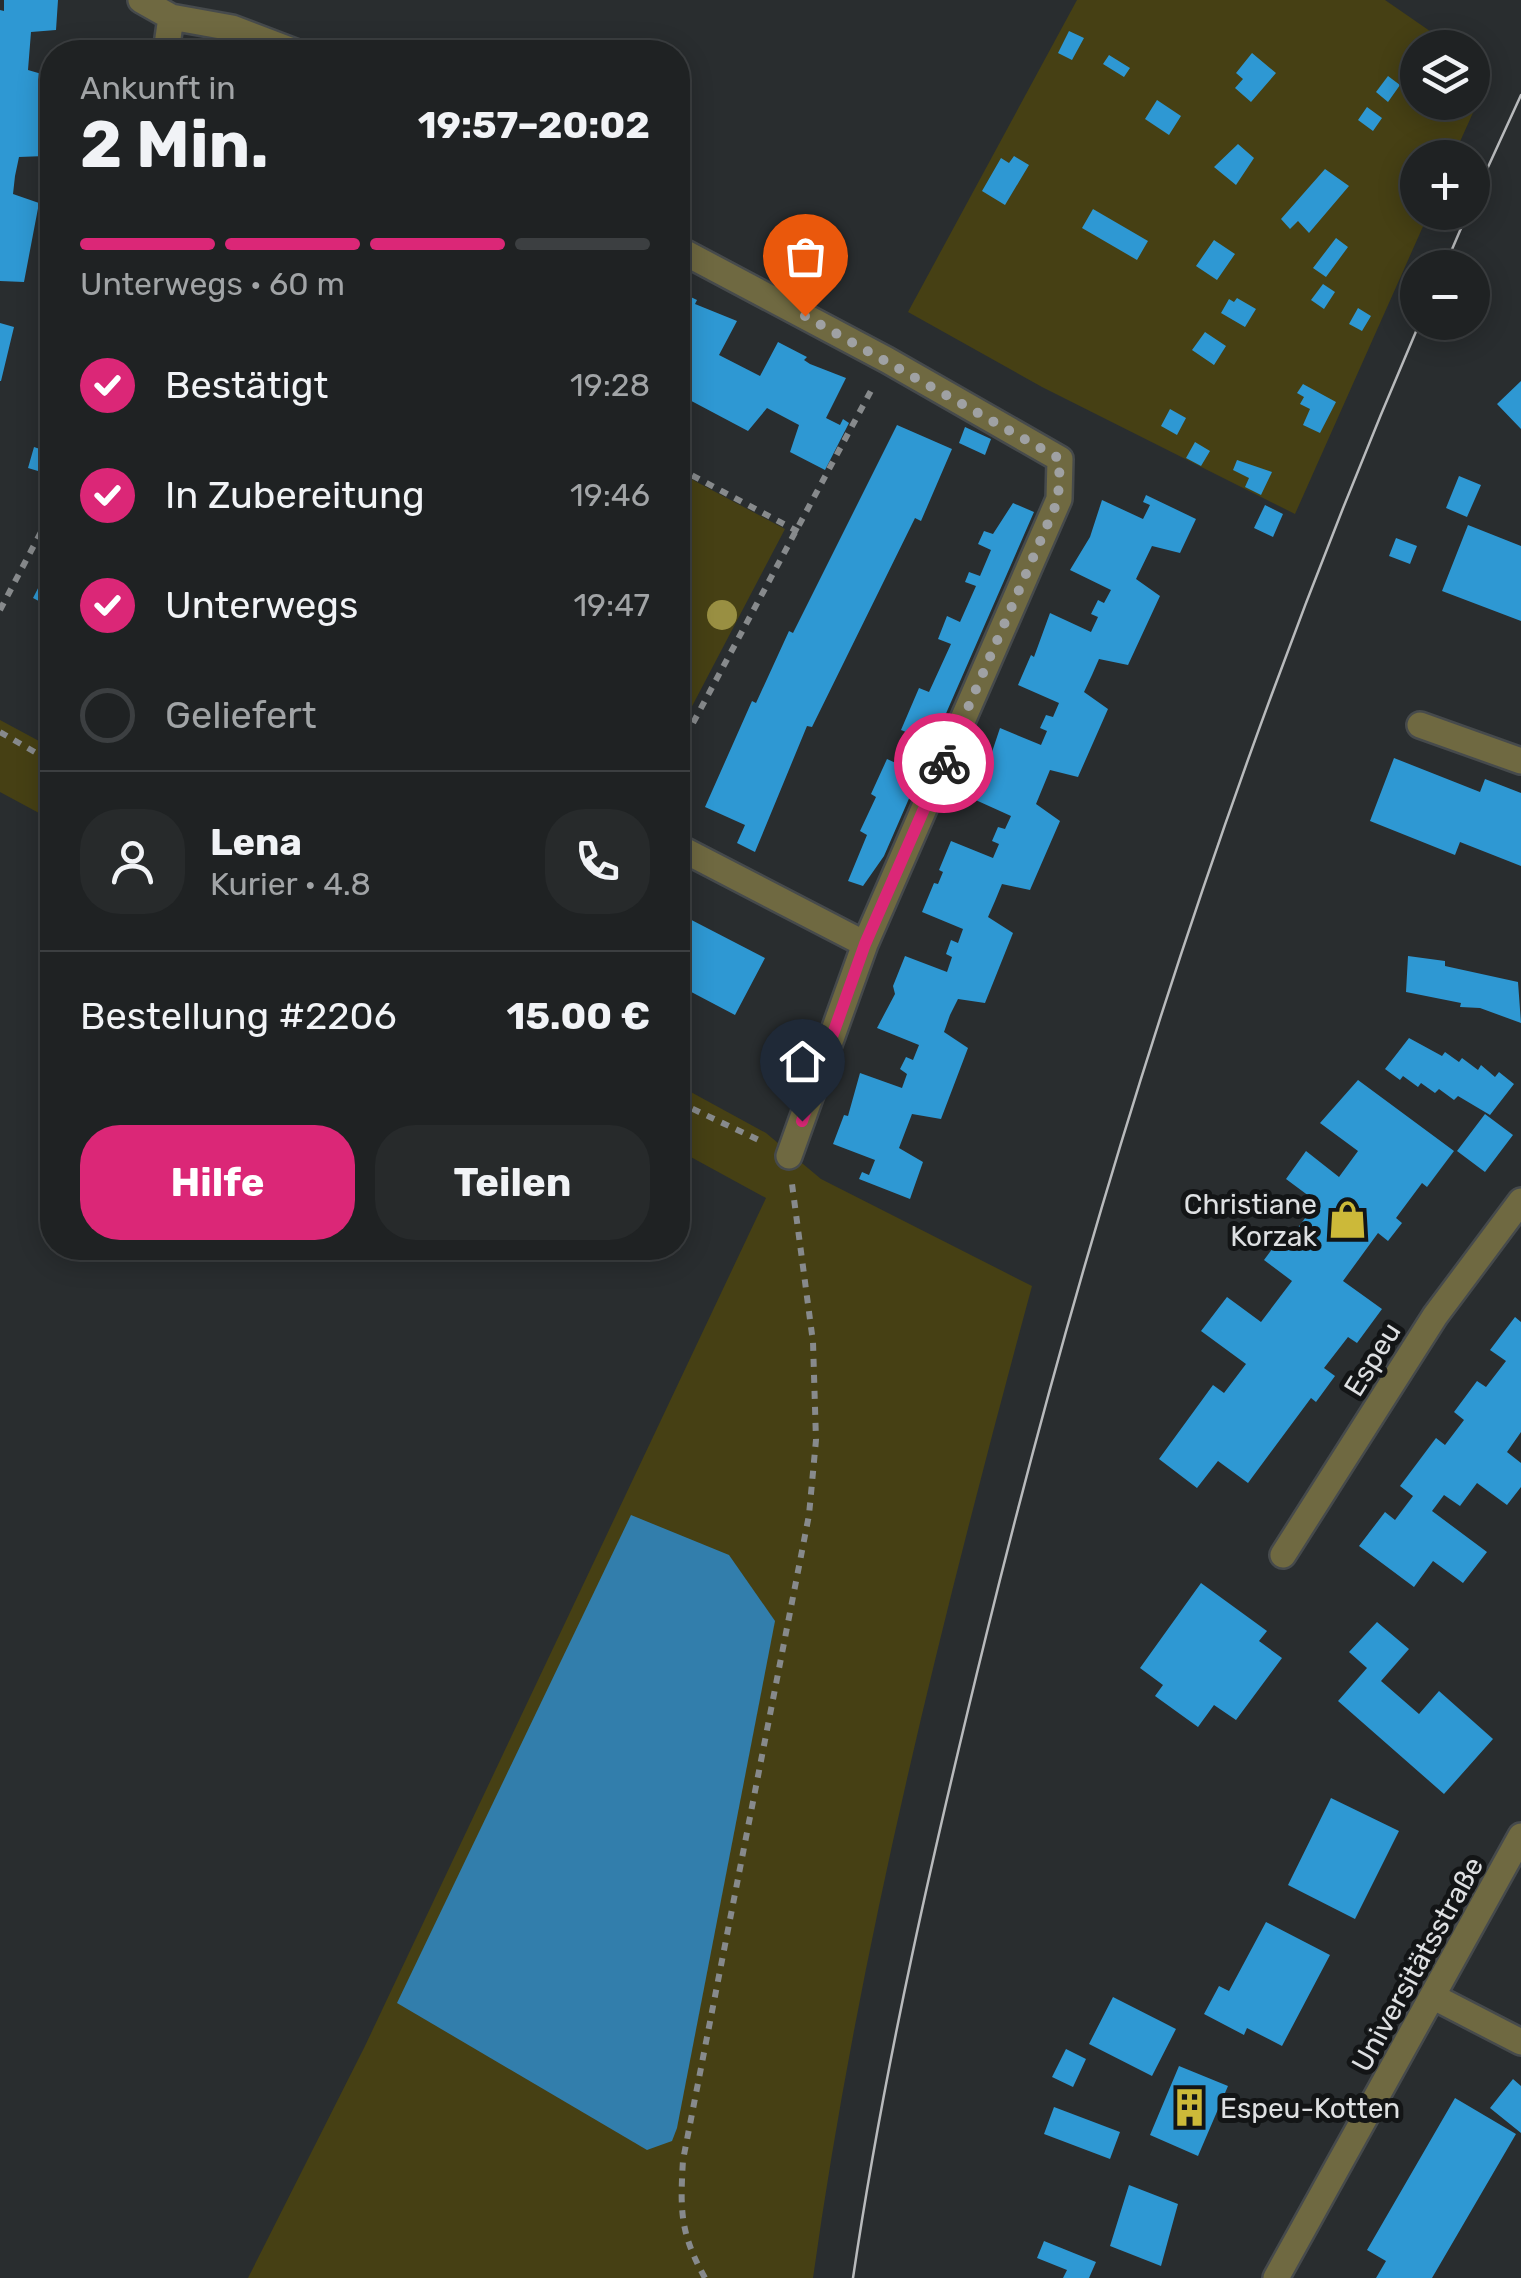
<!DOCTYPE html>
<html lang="de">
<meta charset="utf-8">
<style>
body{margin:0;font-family:Rubik,sans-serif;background:#272a2b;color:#f1f3f6;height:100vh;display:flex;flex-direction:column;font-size:38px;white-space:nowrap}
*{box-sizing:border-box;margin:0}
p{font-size:32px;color:#a1a4a6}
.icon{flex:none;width:55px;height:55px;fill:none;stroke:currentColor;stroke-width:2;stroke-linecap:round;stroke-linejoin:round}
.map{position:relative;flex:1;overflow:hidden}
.panel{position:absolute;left:40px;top:40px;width:650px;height:1220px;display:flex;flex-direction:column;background:#1f2223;border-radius:40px;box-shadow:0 5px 25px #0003,0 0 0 2px #3c3f41}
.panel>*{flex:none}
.controls{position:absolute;left:1400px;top:30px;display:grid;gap:20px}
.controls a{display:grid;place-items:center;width:90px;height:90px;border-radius:50%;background:#1f2223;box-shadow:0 5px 25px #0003,0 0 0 2px #3c3f41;font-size:50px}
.pin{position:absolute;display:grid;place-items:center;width:85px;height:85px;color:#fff;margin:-102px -42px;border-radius:50% 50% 50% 0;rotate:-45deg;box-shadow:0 0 10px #0007}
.pin .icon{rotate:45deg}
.courier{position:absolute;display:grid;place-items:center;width:100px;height:100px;margin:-50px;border:8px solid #db2777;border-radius:50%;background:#fff;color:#222;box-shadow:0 2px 12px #0007}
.head em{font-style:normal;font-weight:700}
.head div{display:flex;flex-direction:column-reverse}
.head{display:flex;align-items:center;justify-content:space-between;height:170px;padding:0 40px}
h1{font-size:65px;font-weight:700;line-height:75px}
.bar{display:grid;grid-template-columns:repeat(4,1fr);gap:15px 10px;align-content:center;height:120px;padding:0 40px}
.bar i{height:12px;border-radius:8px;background:#3c3f41}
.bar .selected{background:#db2777}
.bar p{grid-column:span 4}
.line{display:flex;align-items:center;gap:25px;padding:0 40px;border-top:2px solid #3c3f41}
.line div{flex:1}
.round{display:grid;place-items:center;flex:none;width:105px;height:105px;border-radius:40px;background:#272a2b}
ol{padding:0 40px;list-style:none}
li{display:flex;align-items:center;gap:30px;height:110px}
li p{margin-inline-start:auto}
li .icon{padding:10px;border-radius:50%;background:#db2777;color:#fff;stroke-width:4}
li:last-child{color:#a1a4a6}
li i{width:55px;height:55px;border:5px solid #3c3f41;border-radius:50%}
.cta{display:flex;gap:20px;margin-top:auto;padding:20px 40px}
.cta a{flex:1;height:115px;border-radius:40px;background:#db2777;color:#fff;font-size:40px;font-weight:700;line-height:115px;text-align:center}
.cta a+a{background:#272a2b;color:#f1f3f6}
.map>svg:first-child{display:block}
.green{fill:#464014}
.water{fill:#327eac}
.building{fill:#2e98d3}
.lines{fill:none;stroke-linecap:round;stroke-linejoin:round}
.minor-casing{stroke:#464a4c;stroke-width:30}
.path{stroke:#878a8c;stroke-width:6;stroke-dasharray:8 8;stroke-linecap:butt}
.minor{stroke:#6f6941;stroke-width:25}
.tram{stroke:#b8babc;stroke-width:2.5}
.tree{fill:#998f42}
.done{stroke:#9fa1a3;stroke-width:10;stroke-dasharray:0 18}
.route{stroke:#db2777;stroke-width:12}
.labels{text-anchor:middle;stroke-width:10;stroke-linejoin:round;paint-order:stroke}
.poi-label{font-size:28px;fill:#dee0e2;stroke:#131516;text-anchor:end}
.street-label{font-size:28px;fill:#dee0e2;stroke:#131516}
</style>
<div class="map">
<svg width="1521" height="2278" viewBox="0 0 1521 2278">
<rect width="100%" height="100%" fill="#292d2f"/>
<path class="green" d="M1077 0H1385L1453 47 1418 48V102H1472L1473 61 1491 73 1453 157 1418 158V212L1429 213 1295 514 1042 387 908 312Z
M678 472 785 529 678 733Z
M0 720 52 748V820L0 792Z
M678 1085 766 1133 821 1179 1032 1286C944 1612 860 1942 813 2278H248L365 2046 766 1198 678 1150Z"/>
<path class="water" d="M631 1515 729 1555 775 1621 677 2128 672 2141 647 2150 397 2003Z"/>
<path class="building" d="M4 0H58L56 30 31 32 28 70 52 77V114L45 156 19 157 15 176 13 194 39 203 24 282 0 281V10L4 11Z
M1069 31 1084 38 1072 60 1058 53Z
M1252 53 1276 73 1251 102 1235 88 1243 79 1236 73Z
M1109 55 1130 68 1124 77 1103 64Z
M1388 76 1400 85 1388 102 1376 92Z
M1157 100 1181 116 1169 135 1145 119Z
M1367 107 1382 118 1373 131 1358 120Z
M1238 144 1254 158 1236 185 1214 167Z
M1014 156 1029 165 1005 205 982 191 1001 158 1009 163Z
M1325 169 1349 186 1309 233 1298 221 1290 229 1281 219Z
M1093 209 1148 241 1137 260 1082 228Z
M1336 238 1348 247 1326 277 1313 268Z
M1214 240 1235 254 1217 280 1196 266Z
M1323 284 1335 292 1324 309 1311 300Z
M678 291 697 300 695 304 737 321 719 355 760 376 778 342 807 357 804 360 810 364 846 378 826 418 840 425 843 419 849 423 825 470 790 452 799 425 767 408 748 431 682 396 690 369 678 362Z
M1237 298 1256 309 1245 327 1221 313 1229 299 1234 302Z
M1358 308 1371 316 1362 331 1349 324Z
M0 323 14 327 1 381H0Z
M1205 332 1226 346 1214 365 1192 350Z
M1521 381V429L1497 404Z
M1303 384 1336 402 1320 433 1303 425 1310 409 1300 404 1304 397 1297 393Z
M1170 409 1186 418 1177 435 1161 426Z
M897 425 952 449 921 521 915 518 812 727 807 726 755 852 737 843 745 825 705 807 752 701 756 703 789 631 793 633Z
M965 427 991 439 985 455 959 443Z
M1195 442 1210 451 1201 466 1186 458Z
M34 447 52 453 48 474 28 468Z
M1237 460 1272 472 1261 495 1245 487 1249 478 1233 470Z
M1459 476 1481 485 1467 517 1446 508Z
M1146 495 1196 519 1180 553 1152 546 1136 579 1160 596 1128 665 1099 659 1092 675 1084 692 1108 709 1078 777 1050 770 1036 804 1060 821 1030 890 1002 884 995 901 988 917 1013 933 985 1003 958 999 950 1015 944 1032 968 1048 941 1119 912 1114 899 1148 923 1162 910 1199 859 1179 862 1172 869 1175 875 1160 833 1144 844 1115 848 1116 860 1073 902 1088 907 1074 900 1069 906 1057 913 1060 919 1045 877 1028 895 994 893 986 905 956 947 972 952 957 946 954 951 940 958 943 963 929 922 912 934 883 938 884 943 872 939 870 951 841 993 858 999 844 992 841 998 827 1005 829 1011 816 969 797 988 764 1000 728 1041 745 1047 731 1040 728 1046 715 1053 717 1059 703 1018 685 1031 655 1034 657 1050 613 1091 632 1098 617 1091 614 1098 600 1104 603 1111 590 1070 570 1090 537 1102 500 1143 519 1150 505 1143 502Z
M1013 503 1034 512 951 702 884 856 863 886 848 881 867 835 860 831 876 797 871 794 887 759 898 764 911 734 901 730 919 688 929 692 951 644 938 639 947 616 960 622 976 586 965 582 969 572 980 576 991 550 978 544 984 531 993 534Z
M1265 505 1283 514 1273 537 1254 528Z
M1468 525 1521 546V621L1442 591Z
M1396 538 1417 546 1410 564 1389 556Z
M52 561V608L33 598Z
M1394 758 1480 792 1485 779 1521 793V866L1460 842 1455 855 1370 821Z
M678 913 765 958 735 1015 678 985Z
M1408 956 1445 961V966L1518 982 1521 1023 1480 1008 1460 1007 1461 1003 1406 992Z
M1409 1038 1442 1056 1445 1052 1459 1062 1462 1058 1478 1070 1481 1065 1495 1077 1499 1072 1514 1084 1490 1115 1458 1096 1454 1100 1439 1089 1435 1093 1421 1083 1418 1087 1403 1076 1400 1080 1385 1069Z
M1358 1080 1454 1151 1427 1187 1422 1183 1396 1218 1402 1223 1388 1241 1378 1233 1343 1281 1382 1309 1357 1343 1348 1337 1324 1368 1335 1376 1316 1402 1311 1398 1248 1483 1218 1461 1197 1488 1159 1459 1213 1385 1224 1393 1246 1364 1201 1331 1227 1297 1261 1322 1292 1281 1264 1260 1282 1236 1288 1241 1317 1202 1286 1179 1306 1151 1339 1177 1358 1151 1320 1123Z
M1485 1114 1513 1135 1485 1172 1457 1151Z
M1515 1317 1521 1322V1432L1507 1452 1521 1463V1487L1507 1505 1477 1483 1460 1506 1444 1495 1432 1511 1487 1552 1463 1583 1433 1561 1414 1587 1359 1546 1385 1512 1395 1520 1413 1496 1400 1486 1436 1438 1445 1445 1464 1420 1454 1412 1477 1381 1486 1387 1506 1361 1490 1350Z
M1201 1583 1267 1631 1259 1641 1282 1658 1236 1720 1214 1705 1198 1727 1155 1696 1163 1685 1140 1668Z
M1377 1622 1409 1649 1381 1681 1419 1714 1439 1691 1493 1739 1444 1794 1338 1701 1367 1668 1349 1652Z
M1331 1798 1399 1831 1355 1919 1288 1885Z
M1266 1922 1330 1955 1282 2046 1247 2028 1244 2035 1204 2014 1219 1986 1229 1991Z
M1113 1997 1176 2029 1152 2076 1089 2044Z
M1066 2049 1086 2059 1073 2087 1052 2077Z
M1179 2066 1228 2086 1198 2156 1150 2135Z
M1513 2079 1521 2086V2133L1490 2108Z
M1455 2098 1516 2134 1432 2278H1376L1386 2261 1367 2250Z
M1054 2107 1120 2132 1110 2159 1044 2134Z
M1129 2185 1178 2204 1161 2266 1110 2246Z
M1044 2241 1096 2262 1089 2278H1063L1067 2270 1037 2258Z"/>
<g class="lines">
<defs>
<path id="minor" d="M141 0 171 17
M166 52 171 17 232 28 295 52
M678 249 887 360 1060 459 1059 499 865 944 789 1156
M1420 725 1521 761
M678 847 865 944
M1283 1555 1435 1316 1521 1201
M1434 1997 1521 2042
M1276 2278 1521 1836"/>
</defs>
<use href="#minor" class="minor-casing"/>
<path class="path" d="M678 468 799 532
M0 610 52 511
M0 732 52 762
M678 751 873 387
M678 1102 763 1142
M705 2278C680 2233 680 2211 683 2160L809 1515 816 1440 813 1342 792 1184"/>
<use href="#minor" class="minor"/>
<path class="tram" d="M1472 202 1521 95
M1444 268 1468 212
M853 2278C885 2062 934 1848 986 1636 1096 1187 1237 748 1420 322"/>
</g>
<circle class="tree" cx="722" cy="615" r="15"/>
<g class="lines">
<path class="done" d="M805 316 1060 459 1058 500 944 763"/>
<path class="route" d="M802 1121 865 944 944 763"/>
</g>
<defs>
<symbol id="shop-bare" viewBox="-9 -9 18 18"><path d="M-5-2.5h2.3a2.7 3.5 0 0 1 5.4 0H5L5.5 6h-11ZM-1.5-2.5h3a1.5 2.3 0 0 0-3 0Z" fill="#ccb939" stroke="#131516" stroke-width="2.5" paint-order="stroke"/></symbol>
<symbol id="building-bare" viewBox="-9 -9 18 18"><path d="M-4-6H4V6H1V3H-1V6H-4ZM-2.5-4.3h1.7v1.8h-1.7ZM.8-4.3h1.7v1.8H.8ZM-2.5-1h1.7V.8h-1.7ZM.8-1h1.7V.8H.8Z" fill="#ccb939" stroke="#131516" stroke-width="2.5" paint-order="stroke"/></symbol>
</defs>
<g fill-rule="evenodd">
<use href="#shop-bare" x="1320" y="1192" width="55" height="55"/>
<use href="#building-bare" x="1162" y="2080" width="55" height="55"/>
</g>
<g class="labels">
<g class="poi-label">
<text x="1317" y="1214">Christiane<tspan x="1317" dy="32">Korzak</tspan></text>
<text x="1220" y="2118" text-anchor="start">Espeu-Kotten</text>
</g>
<g class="street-label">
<text transform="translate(1372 1359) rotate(-58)" y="10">Espeu</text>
<text transform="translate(1417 1964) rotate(-61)" y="10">Universitätsstraße</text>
</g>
</g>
</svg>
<div class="controls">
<a><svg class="icon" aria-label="layers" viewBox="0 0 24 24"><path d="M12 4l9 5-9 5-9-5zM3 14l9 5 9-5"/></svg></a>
<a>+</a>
<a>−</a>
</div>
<div class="pin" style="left:805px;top:316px;background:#ea580c"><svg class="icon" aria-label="bag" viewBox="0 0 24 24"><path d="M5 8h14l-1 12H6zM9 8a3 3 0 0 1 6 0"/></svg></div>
<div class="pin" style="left:802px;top:1121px;background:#1f2937"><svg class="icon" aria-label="home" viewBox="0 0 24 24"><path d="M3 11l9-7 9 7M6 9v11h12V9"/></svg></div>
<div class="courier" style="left:944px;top:763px"><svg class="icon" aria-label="bike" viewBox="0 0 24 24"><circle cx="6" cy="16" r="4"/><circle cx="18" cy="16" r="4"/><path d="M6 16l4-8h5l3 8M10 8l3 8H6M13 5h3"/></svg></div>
<section class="panel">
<div class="head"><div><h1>2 Min.</h1><p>Ankunft in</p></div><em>19:57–20:02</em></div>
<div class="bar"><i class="selected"></i><i class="selected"></i><i class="selected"></i><i></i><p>Unterwegs · 60 m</p></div>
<ol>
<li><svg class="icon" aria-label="check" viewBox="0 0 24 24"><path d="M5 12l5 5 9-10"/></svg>Bestätigt<p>19:28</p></li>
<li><svg class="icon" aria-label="check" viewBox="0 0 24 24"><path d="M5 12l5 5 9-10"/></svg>In Zubereitung<p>19:46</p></li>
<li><svg class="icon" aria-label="check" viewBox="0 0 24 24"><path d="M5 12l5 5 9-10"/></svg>Unterwegs<p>19:47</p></li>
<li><i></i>Geliefert</li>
</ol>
<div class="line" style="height:180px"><a class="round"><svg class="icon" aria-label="person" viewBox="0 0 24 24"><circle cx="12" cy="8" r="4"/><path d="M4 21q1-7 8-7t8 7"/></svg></a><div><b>Lena</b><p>Kurier · 4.8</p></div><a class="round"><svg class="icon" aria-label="phone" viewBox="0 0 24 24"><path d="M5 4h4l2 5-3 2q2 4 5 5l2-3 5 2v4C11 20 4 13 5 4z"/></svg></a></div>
<div class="line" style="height:130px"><div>Bestellung #2206</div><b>15.00 €</b></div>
<div class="cta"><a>Hilfe</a><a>Teilen</a></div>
</section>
</div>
